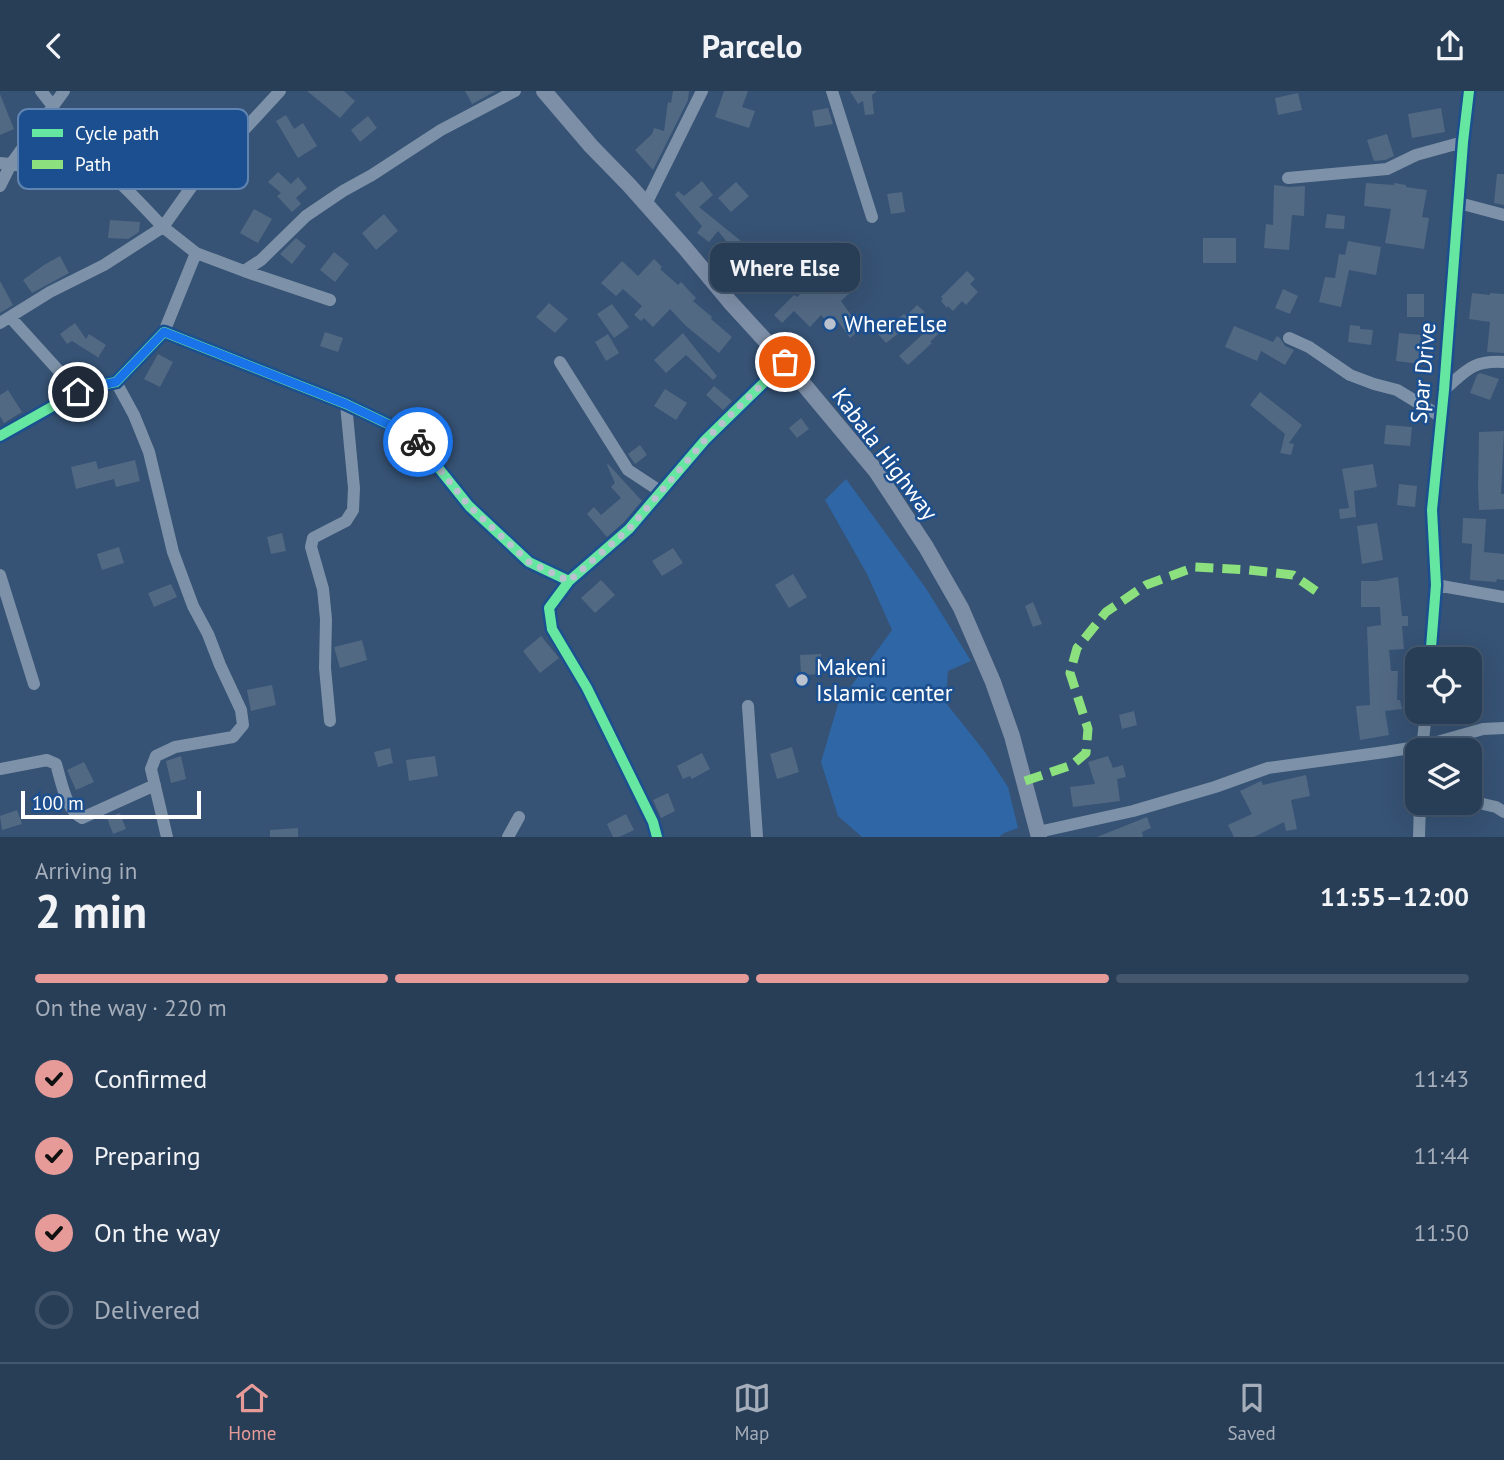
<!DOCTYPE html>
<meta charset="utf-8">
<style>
body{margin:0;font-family:"PT Sans",sans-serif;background:#30455d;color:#f1f3f6;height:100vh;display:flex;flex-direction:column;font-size:26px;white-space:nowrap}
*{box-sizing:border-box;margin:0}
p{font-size:23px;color:#a5aeba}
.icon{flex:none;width:38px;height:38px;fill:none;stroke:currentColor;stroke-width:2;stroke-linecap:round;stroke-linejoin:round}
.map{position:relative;height:746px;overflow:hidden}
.side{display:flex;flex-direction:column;background:#283e57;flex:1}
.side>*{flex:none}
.fabs{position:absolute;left:1405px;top:556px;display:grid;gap:14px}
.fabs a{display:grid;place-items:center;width:77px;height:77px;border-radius:14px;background:#283e57;box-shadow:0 7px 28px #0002,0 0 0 2px #44576d;font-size:35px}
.scale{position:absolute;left:21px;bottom:18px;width:180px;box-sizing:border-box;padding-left:7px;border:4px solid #fff;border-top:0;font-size:19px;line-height:24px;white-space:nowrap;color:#fff;-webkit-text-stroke:5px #1b4f8f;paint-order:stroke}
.pin{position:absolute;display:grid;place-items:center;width:60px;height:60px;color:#fff;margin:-30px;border:4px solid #fff;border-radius:50%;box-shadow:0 2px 7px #0007}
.courier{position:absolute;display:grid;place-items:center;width:70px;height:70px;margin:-35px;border:5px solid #1a73e8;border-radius:50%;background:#fff;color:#222;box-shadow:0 2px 9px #0007}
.bubble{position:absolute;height:49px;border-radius:14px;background:#283e57;box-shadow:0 7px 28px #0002,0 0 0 2px #44576d;font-size:23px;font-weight:800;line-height:49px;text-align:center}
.head em{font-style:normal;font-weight:800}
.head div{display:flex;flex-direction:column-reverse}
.head{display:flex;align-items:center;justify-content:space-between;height:119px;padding:0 35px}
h1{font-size:46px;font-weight:800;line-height:52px}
.bar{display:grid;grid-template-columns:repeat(4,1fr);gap:10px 7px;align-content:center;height:84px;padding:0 35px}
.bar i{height:9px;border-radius:5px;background:#44576d}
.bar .selected{background:#e69b98}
.bar p{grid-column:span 4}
ol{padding:0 35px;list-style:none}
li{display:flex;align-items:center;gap:21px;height:77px}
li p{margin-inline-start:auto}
li .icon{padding:7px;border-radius:50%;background:#e69b98;color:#111;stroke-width:4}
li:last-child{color:#a5aeba}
li i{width:38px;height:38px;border:4px solid #44576d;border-radius:50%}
header{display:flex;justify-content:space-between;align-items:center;height:91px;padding:0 35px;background:#283e57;font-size:32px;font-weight:800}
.dock{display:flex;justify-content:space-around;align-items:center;height:98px;border-top:2px solid #44576d;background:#283e57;font-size:19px;color:#a5aeba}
.dock a{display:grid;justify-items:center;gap:4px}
.dock .selected{color:#e69b98}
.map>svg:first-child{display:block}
.green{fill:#2f66a5}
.building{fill:#526984}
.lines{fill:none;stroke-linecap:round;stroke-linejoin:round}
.minor{stroke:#7d92a8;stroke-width:12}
.major{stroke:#7d8ea7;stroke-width:16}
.quiet{stroke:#8de07e;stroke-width:9;stroke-dasharray:18 9;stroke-linecap:butt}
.cycleway-casing{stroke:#1b4f8f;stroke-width:15}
.cycleway{stroke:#66e7a1;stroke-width:10}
.done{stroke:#b9c2ce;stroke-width:7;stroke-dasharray:0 12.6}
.route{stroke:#1a73e8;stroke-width:9}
.poi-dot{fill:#b9c2ce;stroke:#1b4f8f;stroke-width:2.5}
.labels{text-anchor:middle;stroke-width:5;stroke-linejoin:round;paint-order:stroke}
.poi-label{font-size:23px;fill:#fff;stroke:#1b4f8f;text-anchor:start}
.street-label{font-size:23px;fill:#fff;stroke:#1b4f8f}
.key{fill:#1b4f8f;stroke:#5f84b1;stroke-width:2}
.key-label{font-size:19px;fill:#fff}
</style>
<header><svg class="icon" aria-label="back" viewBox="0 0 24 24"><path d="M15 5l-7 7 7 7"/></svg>Parcelo<svg class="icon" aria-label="share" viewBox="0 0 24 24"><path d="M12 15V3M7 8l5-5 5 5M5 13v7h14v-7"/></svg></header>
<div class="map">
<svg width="1504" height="746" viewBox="0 0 1504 746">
<rect width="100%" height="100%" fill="#365274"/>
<path class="green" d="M846 388 925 496 971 570 948 580 946 612 985 661 1008 696 1018 737 1004 742 999 746H862L838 725 821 671 838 613 892 539 867 483 825 409Z"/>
<path class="building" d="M307 0H344L355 10 340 27Z
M465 0H496L472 13Z
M673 0H689L688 9 653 79 635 59 652 43 654 37 664 40 668 11 671 12Z
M724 0H748L742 16 755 20 749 37 715 26Z
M850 0H877L872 4 874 23 865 24 863 10 858 13Z
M1298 2 1302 19 1278 24 1275 7Z
M0 3 14 38 0 44Z
M828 17 833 33 815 36 812 20Z
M1441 17 1445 41 1412 47 1408 23Z
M286 24 294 38 303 32 317 55 298 67 276 30Z
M368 25 377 37 360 51 351 39Z
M1387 43 1394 65 1385 69 1374 70 1367 49Z
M278 81 291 93 298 86 307 97 296 107 301 113 292 121 277 105 281 102 268 91Z
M1497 83H1504V114L1494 112Z
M702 90 713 104 699 116 757 163 745 173 718 140 709 151 697 142 702 135 675 104 678 100 684 105Z
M736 91 749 105 731 121 718 107Z
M1366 92 1394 94V92L1406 94V96L1427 99 1422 126 1429 127 1424 158 1385 152 1391 118 1364 115Z
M1274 94 1289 96 1305 95 1304 125 1292 124 1289 159 1264 157 1266 133 1273 134Z
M902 101 905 121 891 123 887 103Z
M254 118 272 128 258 152 240 142Z
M384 123 398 140 376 159 362 142Z
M1327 123 1345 125 1344 138 1325 137Z
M110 129 140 131 139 141 128 148 108 147Z
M296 147 306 155 292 173 280 163Z
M1203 147H1236V172H1203Z
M1348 150 1381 156 1376 184 1349 179 1341 216 1319 211 1325 186 1335 187 1339 163 1345 164Z
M334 161 349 173 335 191 320 179Z
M60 165 69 182 32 202 23 189 44 174Z
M654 168 662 176 660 178 678 194 681 191 696 207 693 210 712 226 711 228 732 246 719 262 686 235 670 218 653 236 644 227 641 230 634 224 642 215 623 198 616 205 601 192 622 170 638 185Z
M967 180 975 188 970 193 978 201 966 214 962 210 953 220 948 215 947 217 941 210 943 208 941 206Z
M851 181 861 191 841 210 861 238 850 247 834 225 827 231 821 224 810 236 794 220 782 232 774 224 794 204 797 206 820 186 832 199Z
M0 190 13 214 0 222Z
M1283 198 1298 205 1290 223 1275 217Z
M1472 202 1490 204V202L1504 203V262L1487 261 1490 231 1469 228Z
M1407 203H1424V226H1407Z
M549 212 568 228 555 242 536 226Z
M612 213 629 236 614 247 597 223Z
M917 214 925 221 886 252 878 243 904 223 906 225Z
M936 231 943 238 930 251 932 252 908 274 899 265Z
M75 232 86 248 89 243 106 254 99 265V267L72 250 67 253 60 243Z
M1350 234 1360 235V238L1373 239 1371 254 1348 251Z
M1234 235 1273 251 1277 245 1280 247 1285 255 1294 259 1285 274 1261 260 1257 270 1225 256Z
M325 241 343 247 338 261 320 255Z
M683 242 717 285 713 289 686 264 666 282 654 269Z
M1399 242 1421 244 1419 273 1396 270Z
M608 243 619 262 606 270 595 251Z
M158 263 173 271 160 296 144 288Z
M1480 282 1499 288 1490 309 1470 302 1477 284Z
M714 295 732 310 723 319 706 304Z
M665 298 687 312 676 329 654 315Z
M8 299 22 321 4 332 0 325V304Z
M1260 301 1302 334 1289 352 1294 353 1291 364 1281 362 1280 363 1285 343 1250 314Z
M801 327 809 338 797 347 789 337Z
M1386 334 1412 336 1410 355 1384 353Z
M1504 340 1501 403H1504V418L1479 419 1478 396 1479 341Z
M640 354 647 364 635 373 628 363Z
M135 369 140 390 116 396 114 388 76 398 71 376 96 370 98 378Z
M608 373 642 410 623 432 607 446 587 423 594 416 601 424 621 407 611 396 615 392 607 374Z
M1373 373 1377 396 1354 400 1356 426 1340 428 1339 418 1349 417 1342 378Z
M1399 393 1417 395 1415 416 1397 414Z
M1463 427 1486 428 1484 461 1504 463V489L1497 488 1496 491 1470 489 1472 453 1462 452Z
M1377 432 1383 469 1362 473 1357 435Z
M282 442 286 460 271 463 267 446Z
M119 456 124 472 102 479 97 463Z
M673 457 683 472 662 485 652 470Z
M793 483 807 506 789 517 775 494Z
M1398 486 1402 525H1408V535H1402L1404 558 1389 559 1391 580H1398L1397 609H1400L1402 618 1385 620 1389 644 1360 649 1356 615 1370 614 1367 536 1381 534 1380 516H1361V490H1376Z
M601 489 615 504 595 522 581 507Z
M171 493 177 506 154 516 148 502Z
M1033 511 1042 533 1033 536 1025 515Z
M541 545 559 567 540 582 523 560Z
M362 549 367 569 340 577 334 556Z
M821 563 822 583 801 584 800 564Z
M272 594 276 614 251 620 247 599Z
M1134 620 1137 634 1122 638 1119 624Z
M792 656 799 681 777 688 770 663Z
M390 657 393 672 378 676 374 661Z
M702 662 710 678 692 688 690 685 683 688 677 675Z
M181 665 186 688 171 692 166 670Z
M435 665 438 685 409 690 406 669Z
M1108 665 1113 677 1123 674 1126 686 1117 688 1120 710 1073 716 1070 696 1095 693 1088 671Z
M84 671 94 691 76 699 67 679Z
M1306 684 1310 705 1291 709 1297 738 1286 740 1284 731 1254 746H1234L1228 734 1252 723 1240 700 1261 690 1263 694Z
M668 702 675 720 661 727 653 709Z
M17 719 22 733 2 739 0 725Z
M120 722 126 738 113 743 107 727Z
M626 723 634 739 619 746H613L607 733Z
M1147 726 1151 737 1142 741 1143 746H1097Z
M298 737V746H270V739Z"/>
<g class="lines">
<path class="minor" d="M41 0 52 14
M832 0 872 126
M0 72C10 72 22 77 33 75 47 72 60 62 75 63 100 65 144 117 163 136L192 95 280 0
M1288 87 1387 78 1416 64 1463 51
M0 95 11 73 64 0
M1459 112 1504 124
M646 113 702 0
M244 180 330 209
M10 226 78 301
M0 232 50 201 104 174 163 136 196 162 244 180 261 169 306 125 343 100 372 84 441 39 515 0
M164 241 196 162
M1289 247 1309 256 1350 284 1374 293 1397 299 1440 325
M560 271 628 379 660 400
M116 291 134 324 149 361 173 461 193 515 208 543 220 574 241 619 243 634 233 646 175 656 156 665 151 678 167 746
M1444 299C1466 280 1472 269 1504 271
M0 345 78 301 96 295 116 291 164 241 346 313 413 345 469 415 529 471 569 490
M0 484 34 593
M1436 494 1504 506
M1430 569 1436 494 1432 419 1444 299 1463 51 1469 0
M748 615 757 746
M330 630 325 577 326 528 323 498 311 456 313 447 346 430 353 419 354 397 346 313
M1422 659 1426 621
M0 678 47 669 56 673C61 689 66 720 82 727L155 694
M1470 710 1496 716 1504 721
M1038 741 1133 720 1215 696 1268 677 1385 661 1423 655 1483 638 1504 637
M508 746 519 726
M657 746 653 731 587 597 552 538 549 517 569 490 629 438 705 349 785 271
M1419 746 1420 712"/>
<path class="major" d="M544 0 591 55 629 94 685 157 730 211 785 271 876 380 926 456 961 517 993 591 1012 645 1039 746"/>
<path class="quiet" d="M1025 690 1072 674 1086 662 1088 638 1070 582 1077 557 1106 521 1146 494 1195 476 1249 479 1293 484 1316 500"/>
<defs>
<path id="cycleway" d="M0 345 78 301 96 295 116 291 164 241 346 313 413 345 469 415 529 471 569 490
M1430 569 1436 494 1432 419 1444 299 1463 51 1469 0
M657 746 653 731 587 597 552 538 549 517 569 490 629 438 705 349 785 271"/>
</defs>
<use href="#cycleway" class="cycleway-casing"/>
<use href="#cycleway" class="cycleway"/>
</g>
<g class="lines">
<path class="done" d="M418 351 469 415 529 471 569 490 629 438 705 349 785 271"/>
<path class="route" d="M78 301 96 295 116 291 164 241 346 313 413 345 418 351"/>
</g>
<g class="poi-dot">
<circle cx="830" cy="233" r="7"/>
<circle cx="802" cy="589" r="7"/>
</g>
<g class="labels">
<g class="poi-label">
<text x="844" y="241">WhereElse</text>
<text x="816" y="584">Makeni<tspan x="816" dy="26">Islamic center</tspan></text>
</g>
<g class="street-label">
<text transform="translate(1423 282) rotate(-85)" y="8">Spar Drive</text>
<text transform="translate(885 363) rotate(53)" y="8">Kabala Highway</text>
</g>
</g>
<rect x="18" y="18" width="230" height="80" rx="10" class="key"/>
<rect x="32" y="38" width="31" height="8" fill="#66e7a1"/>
<rect x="32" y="69" width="31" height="9" fill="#8de07e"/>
<g class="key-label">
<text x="75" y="49">Cycle path</text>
<text x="75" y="80">Path</text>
</g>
</svg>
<div class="fabs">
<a><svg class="icon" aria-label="locate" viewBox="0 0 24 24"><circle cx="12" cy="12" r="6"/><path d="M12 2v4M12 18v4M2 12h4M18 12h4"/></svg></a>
<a><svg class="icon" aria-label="layers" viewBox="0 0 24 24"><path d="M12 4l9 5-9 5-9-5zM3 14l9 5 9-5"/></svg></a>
</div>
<div class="scale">100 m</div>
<div class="pin" style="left:785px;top:271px;background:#ea580c"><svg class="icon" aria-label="bag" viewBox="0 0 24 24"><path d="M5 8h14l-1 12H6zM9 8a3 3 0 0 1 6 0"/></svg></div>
<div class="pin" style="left:78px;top:301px;background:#1f2937"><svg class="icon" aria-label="home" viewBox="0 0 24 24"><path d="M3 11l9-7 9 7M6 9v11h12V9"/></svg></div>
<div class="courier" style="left:418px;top:351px"><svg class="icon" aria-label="bike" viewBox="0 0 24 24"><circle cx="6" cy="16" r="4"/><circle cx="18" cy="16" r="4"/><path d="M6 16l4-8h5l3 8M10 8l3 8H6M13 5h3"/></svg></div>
<div class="bubble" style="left:710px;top:152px;width:150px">Where Else</div>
</div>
<section class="side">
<div class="head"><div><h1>2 min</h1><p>Arriving in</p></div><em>11:55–12:00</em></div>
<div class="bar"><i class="selected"></i><i class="selected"></i><i class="selected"></i><i></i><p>On the way · 220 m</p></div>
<ol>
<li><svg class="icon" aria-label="check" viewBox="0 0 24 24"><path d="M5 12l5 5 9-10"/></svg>Confirmed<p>11:43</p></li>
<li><svg class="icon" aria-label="check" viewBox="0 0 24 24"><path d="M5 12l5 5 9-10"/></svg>Preparing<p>11:44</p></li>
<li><svg class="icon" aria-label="check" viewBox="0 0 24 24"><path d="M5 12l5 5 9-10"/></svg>On the way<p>11:50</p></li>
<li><i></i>Delivered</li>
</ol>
</section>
<nav class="dock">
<a class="selected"><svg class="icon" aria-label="home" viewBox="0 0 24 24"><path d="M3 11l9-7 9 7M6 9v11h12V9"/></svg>Home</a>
<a><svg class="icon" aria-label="map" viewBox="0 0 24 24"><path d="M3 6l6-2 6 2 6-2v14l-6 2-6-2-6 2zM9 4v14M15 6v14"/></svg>Map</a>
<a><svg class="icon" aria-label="saved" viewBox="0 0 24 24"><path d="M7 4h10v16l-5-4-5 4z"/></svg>Saved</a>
</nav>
